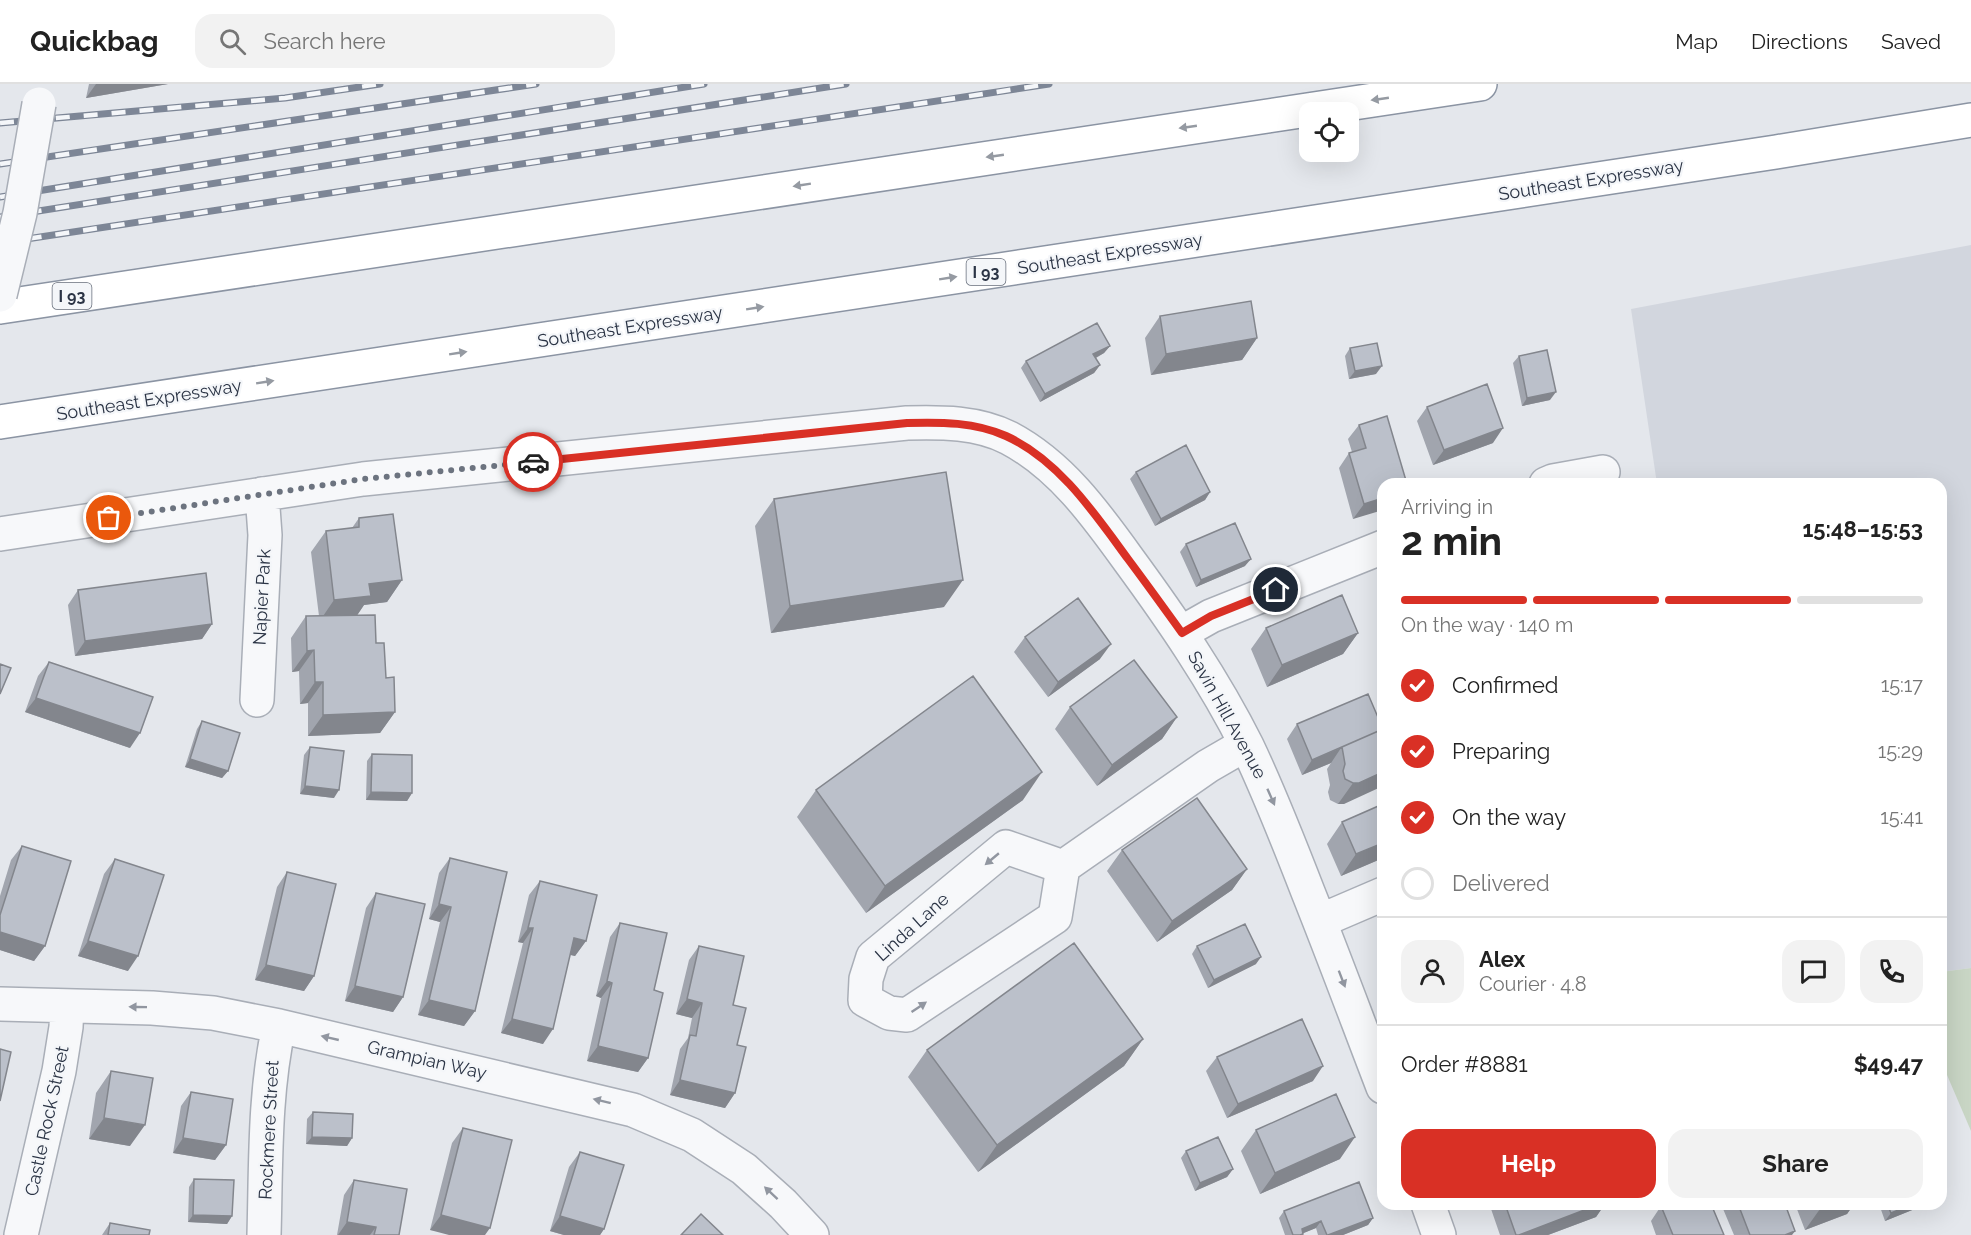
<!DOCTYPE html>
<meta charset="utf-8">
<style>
body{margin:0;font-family:Raleway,sans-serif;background:#f2f2f2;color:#222;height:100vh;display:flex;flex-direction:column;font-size:22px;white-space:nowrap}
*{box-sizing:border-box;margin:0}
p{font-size:20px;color:#767676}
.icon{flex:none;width:33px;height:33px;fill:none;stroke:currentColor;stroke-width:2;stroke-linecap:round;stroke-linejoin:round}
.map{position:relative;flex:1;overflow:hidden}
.side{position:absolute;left:1377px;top:394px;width:570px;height:732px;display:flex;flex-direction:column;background:#fff;border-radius:18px;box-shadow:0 6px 24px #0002}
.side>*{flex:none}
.fabs{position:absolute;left:1299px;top:18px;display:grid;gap:12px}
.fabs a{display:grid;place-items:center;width:60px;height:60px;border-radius:12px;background:#fff;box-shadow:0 6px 24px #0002;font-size:30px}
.pin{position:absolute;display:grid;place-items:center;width:51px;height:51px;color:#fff;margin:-26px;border:3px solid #fff;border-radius:50%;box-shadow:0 2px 6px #0007}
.courier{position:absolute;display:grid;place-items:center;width:60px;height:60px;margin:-30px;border:4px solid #d93025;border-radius:50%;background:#fff;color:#222;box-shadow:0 2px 8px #0007}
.head em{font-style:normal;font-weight:700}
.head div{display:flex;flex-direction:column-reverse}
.head{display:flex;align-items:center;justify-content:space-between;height:102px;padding:0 24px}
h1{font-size:39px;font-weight:700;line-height:45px}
.bar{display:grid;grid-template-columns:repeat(4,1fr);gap:9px 6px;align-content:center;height:72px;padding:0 24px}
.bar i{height:8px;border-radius:4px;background:#e0e0e0}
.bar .on{background:#d93025}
.bar p{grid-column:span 4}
.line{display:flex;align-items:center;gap:15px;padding:0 24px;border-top:2px solid #e0e0e0}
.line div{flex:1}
.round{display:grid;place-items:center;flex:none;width:63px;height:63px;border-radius:18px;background:#f2f2f2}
ol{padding:0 24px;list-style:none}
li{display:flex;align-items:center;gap:18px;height:66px}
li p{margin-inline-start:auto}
li .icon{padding:6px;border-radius:50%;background:#d93025;color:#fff;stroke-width:4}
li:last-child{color:#767676}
li i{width:33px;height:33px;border:3px solid #e0e0e0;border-radius:50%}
.primary-button{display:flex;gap:12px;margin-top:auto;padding:12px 24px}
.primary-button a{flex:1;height:69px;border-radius:18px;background:#d93025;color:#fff;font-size:24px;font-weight:700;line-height:69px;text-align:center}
.primary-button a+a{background:#f2f2f2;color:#222}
header{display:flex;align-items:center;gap:36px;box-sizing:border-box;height:84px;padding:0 30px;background:#fff;border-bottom:2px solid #e0e0e0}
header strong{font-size:28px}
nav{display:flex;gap:33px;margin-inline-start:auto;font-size:21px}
.search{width:420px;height:54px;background:#f2f2f2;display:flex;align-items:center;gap:15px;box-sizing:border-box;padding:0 21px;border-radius:18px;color:#767676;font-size:22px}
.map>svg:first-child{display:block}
.built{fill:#d2d6de}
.green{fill:#c9d6c5}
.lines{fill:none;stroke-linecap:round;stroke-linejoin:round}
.minor-casing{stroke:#a9aeb7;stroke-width:36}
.highway-casing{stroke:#8b94a3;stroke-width:36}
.minor{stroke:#f7f8fa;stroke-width:33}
.highway{stroke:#fff;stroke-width:33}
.rail-casing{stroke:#7d8696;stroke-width:7}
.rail{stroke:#f4f6f9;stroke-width:4.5;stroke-dasharray:14;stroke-linecap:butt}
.minor-bridge-casing{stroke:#a9aeb7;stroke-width:36;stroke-linecap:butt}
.minor-bridge{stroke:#f7f8fa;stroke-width:33}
.wall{fill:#a1a5ae}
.shaded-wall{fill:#83868d}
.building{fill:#bbc0ca;stroke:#83868d;stroke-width:1.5}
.oneway{fill:#959aa2}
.oneway2{fill:#9196a0}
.done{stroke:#6c737f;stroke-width:6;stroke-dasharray:0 10.8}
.route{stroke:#d93025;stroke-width:8}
.labels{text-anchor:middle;stroke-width:4.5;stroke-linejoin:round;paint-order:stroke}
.shield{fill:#f4f6f9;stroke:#676e7b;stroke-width:1.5}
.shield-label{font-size:16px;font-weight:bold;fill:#2b3445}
.street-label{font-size:18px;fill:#2b3445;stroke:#f4f6f9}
</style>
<header>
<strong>Quickbag</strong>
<div class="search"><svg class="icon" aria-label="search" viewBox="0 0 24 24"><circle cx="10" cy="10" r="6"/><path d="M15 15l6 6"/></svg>Search here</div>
<nav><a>Map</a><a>Directions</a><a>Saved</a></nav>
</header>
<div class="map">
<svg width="1971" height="1151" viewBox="0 0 1971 1151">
<rect width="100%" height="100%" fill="#e4e7ec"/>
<path class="built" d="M1971 161V884L1941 888V400H1657L1631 225Z"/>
<path class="green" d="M1971 884V1047L1941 977V888Z"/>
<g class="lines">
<defs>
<path id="minor" d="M1546 400 1553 397 1603 388
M0 450 363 395 907 339C941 338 978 338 1009 354 1060 381 1095 429 1128 475 1172 535 1214 596 1247 662 1270 710 1289 759 1308 808 1334 873 1358 938 1383 1003
M1181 549 1211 532 1383 463
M257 616 265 451 262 410
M1063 783 1006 763 873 873 866 895 865 916 889 929 907 931 1055 833 1063 783 1208 682 1246 660
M1320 837 1383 810
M0 920 152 924 213 929 279 942 633 1026 692 1051 744 1085 783 1120 812 1151
M1428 1120 1439 1151
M21 1151 59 987 66 943 67 922
M264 1151C266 1081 264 1010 279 942"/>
<path id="highway" d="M0 223 1480 0
M0 338 1776 68 1971 36"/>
</defs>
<use href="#minor" class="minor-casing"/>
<use href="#highway" class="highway-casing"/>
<use href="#minor" class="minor"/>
<use href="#highway" class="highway"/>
<defs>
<path id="rail" d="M0 39 285 14 380 0
M0 80 536 0
M0 113 704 0
M0 133 846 0
M0 159 1049 0"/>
</defs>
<use href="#rail" class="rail-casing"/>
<use href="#rail" class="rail"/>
<defs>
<path id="minor-bridge" d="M0 211 20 129 39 20"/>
</defs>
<use href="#minor-bridge" class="minor-bridge-casing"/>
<use href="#minor-bridge" class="minor-bridge"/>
</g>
<path class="wall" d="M89 0H168L86 14Z
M1160 232 1257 254 1242 276 1151 291 1145 254Z
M1110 262 1104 269 1096 274 1100 281 1094 289 1040 318 1021 284 1026 277Z
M1350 264 1376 290 1349 295 1345 272Z
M1519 272 1550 316 1522 322 1513 279Z
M1427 323 1493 359 1433 381 1417 337Z
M1359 341 1407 400 1353 435 1339 384 1349 369 1352 368 1348 355Z
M1136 388 1210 408 1205 416 1155 442 1130 395Z
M774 415 944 523 771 549 755 442Z
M359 434 402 496 387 518 364 521 357 531 376 559 395 628 380 649 308 652V619L300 620 299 587 292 588 291 554 306 532H319L311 468 326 447 352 444Z
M1186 460 1245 482 1196 503 1180 468Z
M78 506 212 540 202 555 75 572 68 521Z
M1266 544 1358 549 1343 570 1267 603 1251 565Z
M1025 553 1100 575 1048 613 1014 568Z
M49 578 130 664 25 628 38 592Z
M1070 623 1177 633 1162 655 1097 702 1055 645Z
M202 637 228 687 222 694 185 683 197 645Z
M1297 640 1383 645 1344 720H1338L1330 716 1328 708 1330 701 1327 685 1331 679 1302 691 1287 655Z
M310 663 334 714 300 710 304 671Z
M372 670 412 709 407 717 366 716 367 677Z
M816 706 1023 716 866 829 797 733Z
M1383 720V774L1341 792 1327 760 1342 738Z
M22 762 45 862 34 877 0 866V812L11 776Z
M1122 766 1247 785 1232 806 1157 858 1107 787Z
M450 774 475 927 464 942 418 931 440 838 429 835 439 789Z
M115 775 128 887 78 872 104 790Z
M287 788 314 892 304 907 255 896 277 803Z
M540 797 586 857 575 872 570 871 543 960 501 949 523 859 518 858 529 811Z
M376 809 403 913 393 928 345 917 366 824Z
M620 839 654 906 648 974 638 988 587 977 601 914 596 912 610 853Z
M699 862 733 921 737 961 735 1009 725 1024 670 1011 680 965 688 954 692 934 676 930 689 876Z
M1197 862 1256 880 1208 904 1192 870Z
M1143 955 1124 982 978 1088 908 993 927 966Z
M1217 973 1313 997 1227 1034 1206 987Z
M111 987 130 1062 89 1055 96 1009Z
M191 1008 226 1061 215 1076 173 1069 181 1022Z
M313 1028 352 1054 347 1062 306 1060 307 1035Z
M463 1044 485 1151 430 1146 452 1059Z
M1256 1046 1340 1075 1260 1110 1241 1067Z
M1186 1067 1233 1085 1227 1093 1195 1107 1181 1074Z
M580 1068 604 1145 600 1151H564L550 1147 569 1083Z
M194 1095 232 1132 227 1140 188 1138 189 1103Z
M354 1096 399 1151H337L344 1111Z
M1491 1120H1605L1596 1133 1548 1151H1500L1490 1122Z
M1721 1120H1785L1792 1151H1734Z
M1795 1120H1854L1847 1130 1805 1146Z
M1879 1120H1927L1885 1137Z
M1661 1122 1724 1151H1656L1651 1137Z
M1284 1127 1373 1134 1368 1141 1343 1151H1318L1316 1144 1303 1149 1302 1151H1285L1279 1134Z
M110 1139 149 1151H102Z"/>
<path class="shaded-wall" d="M96 0H168L86 14Z
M1257 254 1242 276 1151 291 1166 270Z
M1110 262 1104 269 1088 278 1093 270Z
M1100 281 1094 289 1040 318 1045 310Z
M1382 282 1376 290 1349 295 1355 287Z
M1556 308 1550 316 1522 322 1527 314Z
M1503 344 1493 359 1433 381 1444 366Z
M1210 408 1205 416 1155 442 1161 435Z
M1383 414V426L1353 435 1364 420Z
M1251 475 1245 482 1196 503 1201 496Z
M402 496 387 518 364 521 356 533 319 538 334 516 369 500Z
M963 496 944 523 771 549 790 522Z
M212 540 202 555 75 572 85 557Z
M1358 549 1343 570 1267 603 1282 581Z
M1111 560 1100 575 1048 613 1058 598Z
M314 566 299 587 292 588 307 567Z
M315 598H323L308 619 300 620Z
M36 614 140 649 130 664 25 628Z
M395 628 380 649 308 652 323 631Z
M1177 633 1162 655 1097 702 1112 681Z
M1341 664 1331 679 1302 691 1312 676Z
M190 675 228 687 222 694 185 683Z
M1042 688 1023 716 866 829 885 802Z
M1383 688V702L1344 720H1338L1353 699Z
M305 702 339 706 334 714 300 710Z
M371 708 412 709 407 717 366 716Z
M1383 759V774L1341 792 1356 770Z
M1247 785 1232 806 1157 858 1172 837Z
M439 820 451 823 440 838 429 835Z
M528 844H533L523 859 518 858Z
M0 848 45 862 34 877 0 866Z
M574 854 586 857 575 872 564 869Z
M88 857 138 872 128 887 78 872Z
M1261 873 1256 880 1208 904 1214 896Z
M266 881 314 892 304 907 255 896Z
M607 897 612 899 601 914 596 912Z
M355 902 403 913 393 928 345 917Z
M687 915 702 919 692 934 676 930Z
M429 916 475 927 464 942 418 931Z
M512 935 553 945 543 960 501 949Z
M1143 955 1124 982 978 1088 997 1061Z
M598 962 648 974 638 988 587 977Z
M1323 982 1313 997 1227 1034 1238 1020Z
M680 996 735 1009 725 1024 670 1011Z
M104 1034 145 1041 130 1062 89 1055Z
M312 1053 352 1054 347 1062 306 1060Z
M1355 1053 1340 1075 1260 1110 1275 1089Z
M183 1054 226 1061 215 1076 173 1069Z
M1233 1085 1227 1093 1195 1107 1200 1099Z
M1600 1120H1605L1596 1133 1548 1151H1519Z
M1832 1120H1854L1847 1130 1805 1146 1820 1125Z
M1913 1120H1927L1885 1137 1891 1129Z
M193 1131 232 1132 227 1140 188 1138Z
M441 1131 490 1144 485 1151H449L430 1146Z
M560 1132 604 1145 600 1151H564L550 1147Z
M1373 1134 1368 1141 1343 1151H1328Z
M1321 1137 1316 1144 1299 1151 1302 1145Z
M347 1138 376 1143 370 1151H338Z
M1795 1147 1792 1151H1785Z"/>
<path class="building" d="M1251 217 1257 254 1166 270 1160 232Z
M1097 239 1110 262 1093 270 1100 281 1045 310 1026 277Z
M1377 259 1382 282 1355 287 1350 264Z
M1547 266 1556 308 1527 314 1519 272Z
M1487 300 1503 344 1444 366 1427 323Z
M1387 332 1407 400H1383V414L1364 420 1349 369 1366 364 1359 341Z
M1186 361 1210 408 1161 435 1136 388Z
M946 388 963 496 790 522 774 415Z
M393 430 402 496 369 500 371 512 334 516 326 447 359 443V434Z
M1235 439 1251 475 1201 496 1186 460Z
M206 489 212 540 85 557 78 506Z
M1342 511 1358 549 1282 581 1266 544Z
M1078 514 1111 560 1058 598 1025 553Z
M375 531 376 559H384L386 594 394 593 395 628 323 631V598H315L314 566 307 567 306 532Z
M1134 576 1177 633 1112 681 1070 623Z
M49 578 153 613 140 649 36 614Z
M0 580 11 584 0 610Z
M973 592 1042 688 885 802 816 706Z
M1368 610 1383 645 1312 676 1297 640Z
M202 637 240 649 228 687 190 675Z
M1383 645V688L1359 699H1353L1345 695 1343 687 1345 680 1342 663Z
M310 663 344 667 339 706 305 702Z
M372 670 412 671V709L371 708Z
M1197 714 1247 785 1172 837 1122 766Z
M1383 720V759L1356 770 1342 738Z
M22 762 71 777 45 862 0 848V831Z
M450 774 507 788 475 927 429 916 451 823 439 820Z
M115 775 164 791 138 872 88 857Z
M287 788 336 800 314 892 266 881Z
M540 797 597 811 586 857 574 854 553 945 512 935 533 844H528Z
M376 809 425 820 403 913 355 902Z
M620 839 667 849 654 906 663 909 648 974 598 962 612 899 607 897Z
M1245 840 1261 873 1214 896 1197 862Z
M1074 859 1143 955 997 1061 927 966Z
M699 862 744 872 733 921 746 924 737 961 746 963 735 1009 680 996 690 951 696 952 702 919 687 915Z
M1302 935 1323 982 1238 1020 1217 973Z
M0 965 11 968 0 1017Z
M111 987 153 994 145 1041 104 1034Z
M191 1008 233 1015 226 1061 183 1054Z
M1336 1010 1355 1053 1275 1089 1256 1046Z
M313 1028 353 1030 352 1054 312 1053Z
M463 1044 512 1056 490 1144 441 1131Z
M1218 1053 1233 1085 1200 1099 1186 1067Z
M580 1068 624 1081 604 1145 560 1132Z
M194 1095 234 1096 232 1132 193 1131Z
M354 1096 407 1105 399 1151H374L376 1143 347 1138Z
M1359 1098 1373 1134 1328 1151H1327L1321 1137 1302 1145 1303 1150 1300 1151H1293L1284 1127Z
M1505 1120H1600L1519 1151H1516Z
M1664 1120H1711L1724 1151H1673L1661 1122Z
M1738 1120H1785L1795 1147 1785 1151H1750Z
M1818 1120H1832L1820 1125Z
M1887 1120H1913L1891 1129Z
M701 1130 723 1151H681Z
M110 1139 150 1146 149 1151H108Z"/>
<defs><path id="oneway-solid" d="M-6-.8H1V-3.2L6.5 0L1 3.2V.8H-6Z" transform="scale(1.5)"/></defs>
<g class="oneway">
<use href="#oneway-solid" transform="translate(1380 15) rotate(172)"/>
<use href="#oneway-solid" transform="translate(1188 43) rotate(172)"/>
<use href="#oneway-solid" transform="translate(995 72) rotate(172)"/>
<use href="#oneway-solid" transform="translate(802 101) rotate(171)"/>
<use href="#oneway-solid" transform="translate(948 194) rotate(-9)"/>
<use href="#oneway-solid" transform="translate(755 224) rotate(-9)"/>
<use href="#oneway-solid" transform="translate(458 269) rotate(-9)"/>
<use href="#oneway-solid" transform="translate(265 298) rotate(-9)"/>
</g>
<g class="oneway2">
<use href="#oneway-solid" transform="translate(1271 713) rotate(66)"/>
<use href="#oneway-solid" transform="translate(992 775) rotate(140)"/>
<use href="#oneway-solid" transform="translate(1342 895) rotate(69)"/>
<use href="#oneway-solid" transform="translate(138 923) rotate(-179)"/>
<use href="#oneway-solid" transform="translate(919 923) rotate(-34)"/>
<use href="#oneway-solid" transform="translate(330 954) rotate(-167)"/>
<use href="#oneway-solid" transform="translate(602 1017) rotate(-166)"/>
<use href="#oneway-solid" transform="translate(771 1109) rotate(-137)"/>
</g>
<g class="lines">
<path class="done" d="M109 434 363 395 533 378"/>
<path class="route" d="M533 378 907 339C941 338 975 338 1006 352 1059 376 1095 430 1128 475 1146 499 1164 524 1182 549L1211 532 1276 506"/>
</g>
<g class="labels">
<g class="shield">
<rect x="966.5" y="175" width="39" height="26" rx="4.5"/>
<rect x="52.5" y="199" width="39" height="26" rx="4.5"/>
</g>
<g class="shield-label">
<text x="986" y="194">I 93</text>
<text x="72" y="218">I 93</text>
</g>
<g class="street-label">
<text transform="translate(1591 96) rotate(-9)" y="6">Southeast Expressway</text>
<text transform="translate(1110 170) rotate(-9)" y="6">Southeast Expressway</text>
<text transform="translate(630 243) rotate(-9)" y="6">Southeast Expressway</text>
<text transform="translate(149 316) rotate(-9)" y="6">Southeast Expressway</text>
<text transform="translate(262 513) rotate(-87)" y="6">Napier Park</text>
<text transform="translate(1227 631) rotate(61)" y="6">Savin Hill Avenue</text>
<text transform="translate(912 843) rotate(-42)" y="6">Linda Lane</text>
<text transform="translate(427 976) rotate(13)" y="6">Grampian Way</text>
<text transform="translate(47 1037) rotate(-78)" y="6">Castle Rock Street</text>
<text transform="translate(269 1046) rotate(-87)" y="6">Rockmere Street</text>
</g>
</g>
</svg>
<div class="fabs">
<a><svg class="icon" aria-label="locate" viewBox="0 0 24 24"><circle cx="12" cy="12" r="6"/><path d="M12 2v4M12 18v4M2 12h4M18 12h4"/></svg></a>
</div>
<div class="pin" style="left:109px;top:434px;background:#ea580c"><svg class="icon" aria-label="bag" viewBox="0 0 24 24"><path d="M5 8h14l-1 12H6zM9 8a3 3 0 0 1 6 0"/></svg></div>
<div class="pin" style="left:1276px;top:506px;background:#1f2937"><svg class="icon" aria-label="home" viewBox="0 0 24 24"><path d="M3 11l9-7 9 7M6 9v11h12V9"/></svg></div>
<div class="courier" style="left:533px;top:378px"><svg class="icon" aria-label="car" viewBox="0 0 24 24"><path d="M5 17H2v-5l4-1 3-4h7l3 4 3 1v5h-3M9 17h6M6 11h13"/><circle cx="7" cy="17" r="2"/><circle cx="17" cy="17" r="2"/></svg></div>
<section class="side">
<div class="head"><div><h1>2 min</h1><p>Arriving in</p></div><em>15:48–15:53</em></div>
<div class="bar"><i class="on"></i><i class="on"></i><i class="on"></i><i></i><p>On the way · 140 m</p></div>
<ol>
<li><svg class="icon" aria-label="check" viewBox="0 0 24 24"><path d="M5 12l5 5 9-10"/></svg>Confirmed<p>15:17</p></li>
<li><svg class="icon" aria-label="check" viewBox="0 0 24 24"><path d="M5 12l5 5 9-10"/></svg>Preparing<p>15:29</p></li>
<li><svg class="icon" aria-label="check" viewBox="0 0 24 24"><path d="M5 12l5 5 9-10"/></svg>On the way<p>15:41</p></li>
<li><i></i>Delivered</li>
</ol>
<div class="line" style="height:108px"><a class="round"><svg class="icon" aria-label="person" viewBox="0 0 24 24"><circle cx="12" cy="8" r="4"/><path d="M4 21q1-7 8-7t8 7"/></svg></a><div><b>Alex</b><p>Courier · 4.8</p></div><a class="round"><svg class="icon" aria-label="chat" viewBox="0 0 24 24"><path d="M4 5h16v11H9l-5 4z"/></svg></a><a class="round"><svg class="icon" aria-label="phone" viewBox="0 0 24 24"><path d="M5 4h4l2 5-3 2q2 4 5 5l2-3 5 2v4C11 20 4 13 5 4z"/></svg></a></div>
<div class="line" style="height:78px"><div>Order #8881</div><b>$49.47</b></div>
<div class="primary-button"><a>Help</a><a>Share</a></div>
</section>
</div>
